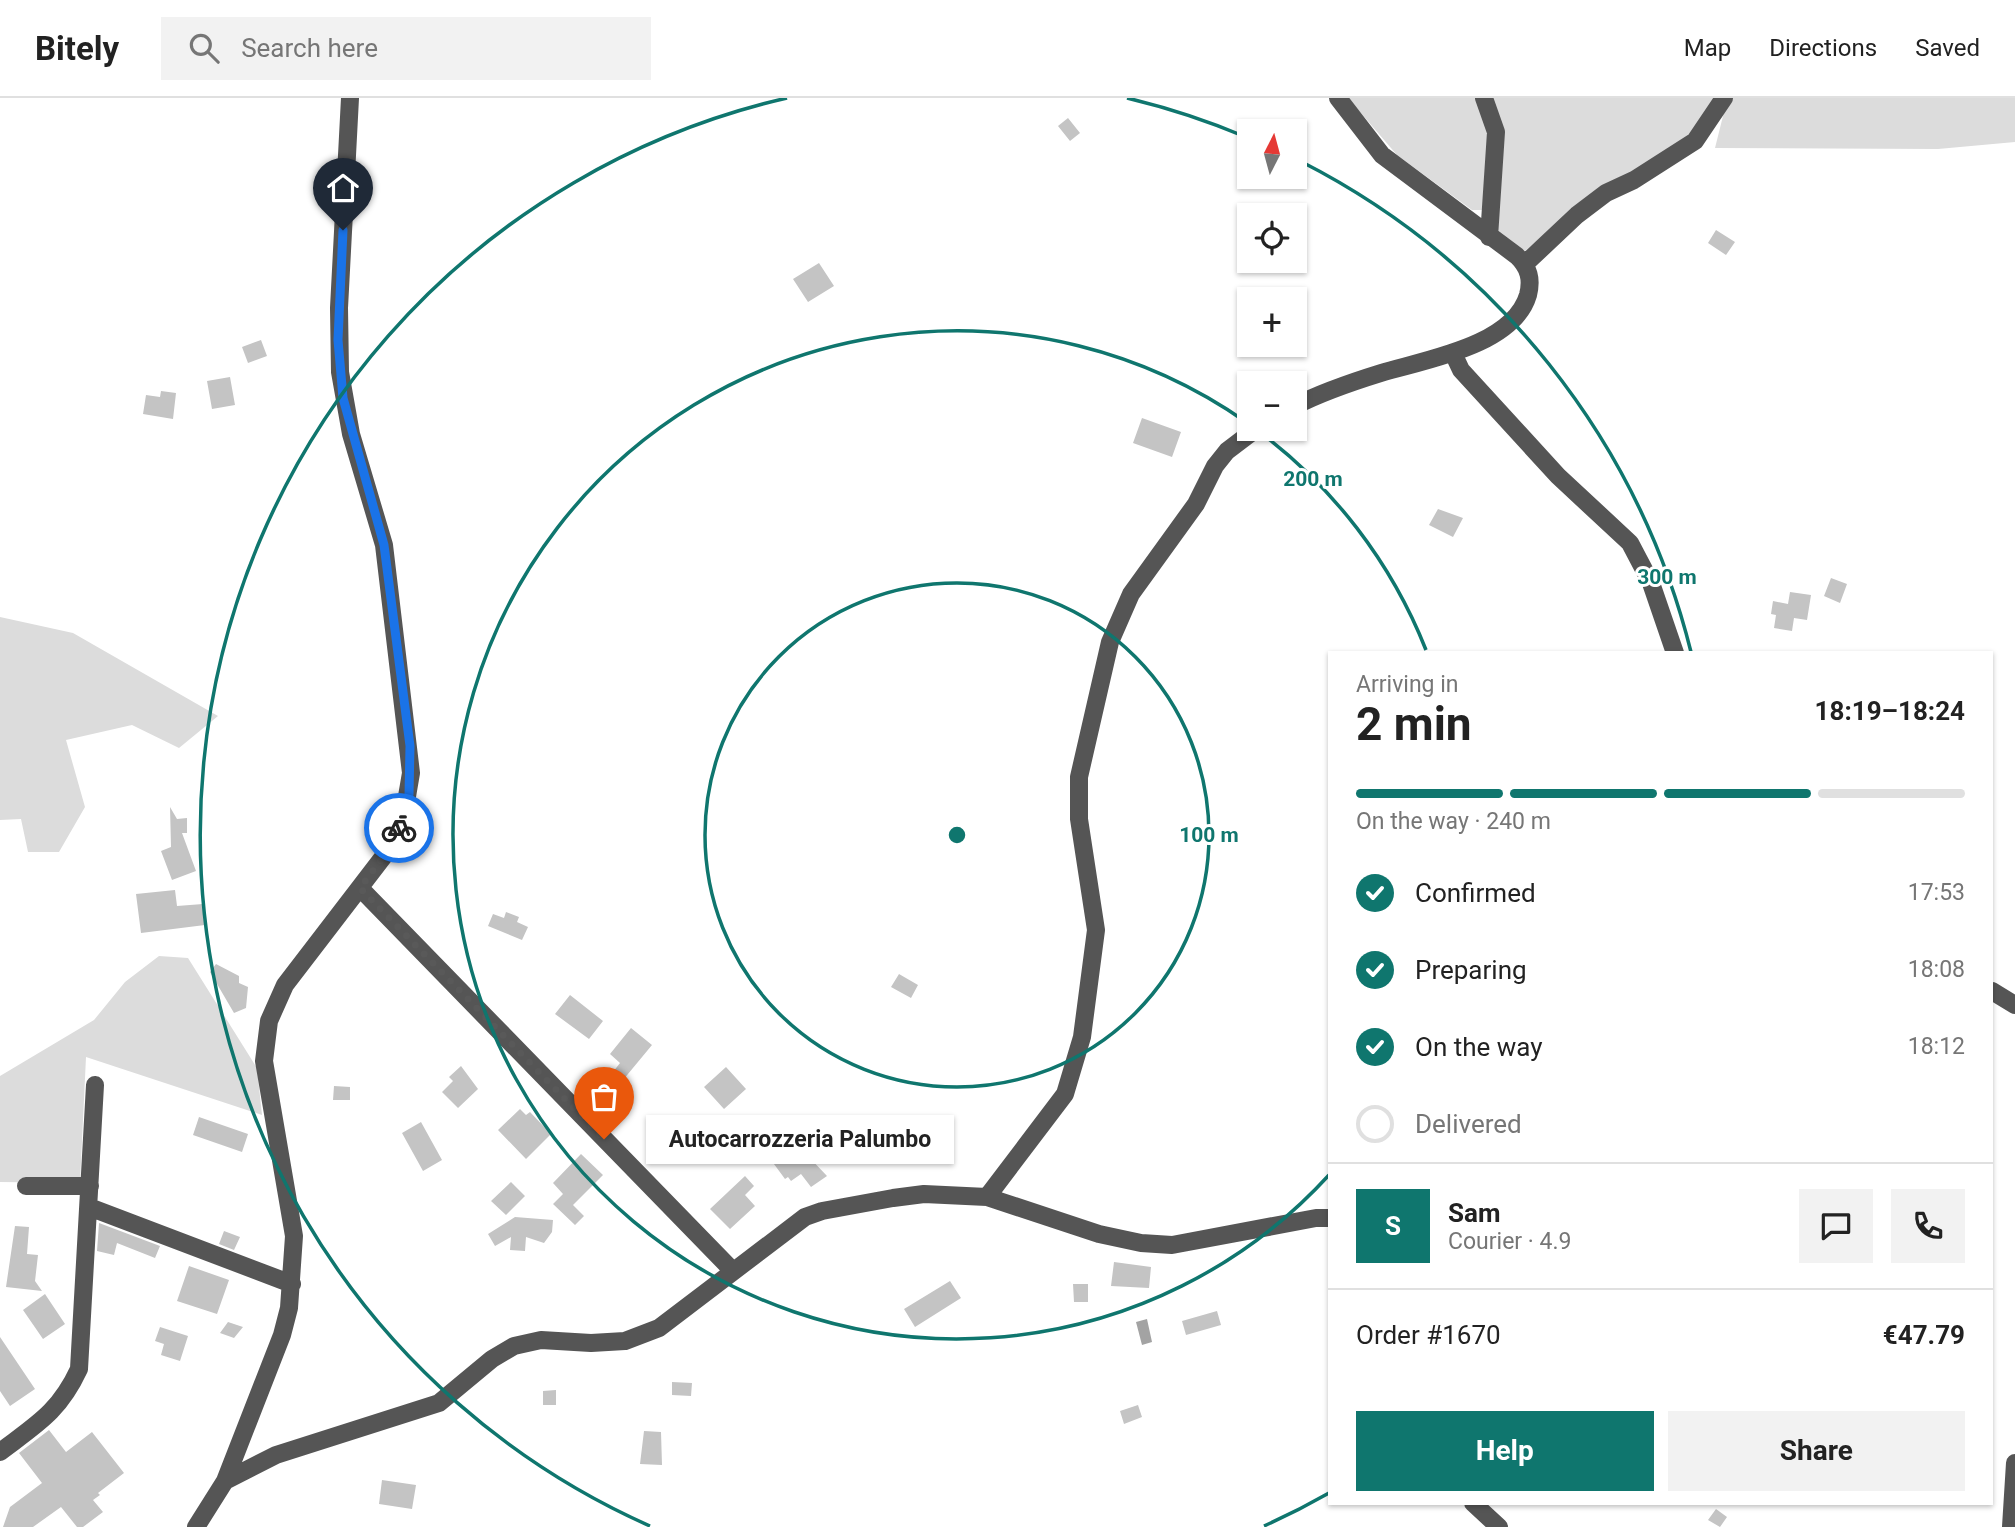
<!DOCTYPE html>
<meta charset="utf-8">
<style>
body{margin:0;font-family:Roboto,sans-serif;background:#f2f2f2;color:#222;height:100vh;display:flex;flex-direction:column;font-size:26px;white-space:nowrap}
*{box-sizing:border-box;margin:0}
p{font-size:23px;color:#767676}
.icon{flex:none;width:38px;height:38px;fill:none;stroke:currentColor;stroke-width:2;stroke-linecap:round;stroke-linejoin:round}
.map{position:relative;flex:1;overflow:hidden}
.panel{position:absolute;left:1328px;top:553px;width:665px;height:854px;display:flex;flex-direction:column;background:#fff;border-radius:0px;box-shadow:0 2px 5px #0004}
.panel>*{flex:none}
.needle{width:46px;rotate:6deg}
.fabs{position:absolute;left:1237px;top:21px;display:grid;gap:14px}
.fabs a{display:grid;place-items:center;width:70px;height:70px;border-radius:0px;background:#fff;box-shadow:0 2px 5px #0004;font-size:35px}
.pin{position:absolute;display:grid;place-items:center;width:60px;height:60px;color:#fff;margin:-72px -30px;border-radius:50% 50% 50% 0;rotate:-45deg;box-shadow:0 0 7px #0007}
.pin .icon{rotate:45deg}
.courier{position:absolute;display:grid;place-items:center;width:70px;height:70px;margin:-35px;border:5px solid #1a73e8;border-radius:50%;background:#fff;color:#222;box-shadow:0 2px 9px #0007}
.bubble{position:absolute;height:49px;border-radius:0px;background:#fff;box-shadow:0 2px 5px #0004;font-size:23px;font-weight:700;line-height:49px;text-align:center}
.overview em{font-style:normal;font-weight:700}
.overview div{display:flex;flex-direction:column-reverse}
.overview{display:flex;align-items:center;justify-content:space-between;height:119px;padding:0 28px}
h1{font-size:46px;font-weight:700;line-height:52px}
.bar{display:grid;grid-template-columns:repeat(4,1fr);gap:10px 7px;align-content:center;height:84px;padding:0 28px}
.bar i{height:9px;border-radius:5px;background:#e0e0e0}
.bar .current{background:#0f766e}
.bar p{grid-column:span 4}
.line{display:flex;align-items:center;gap:18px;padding:0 28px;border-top:2px solid #e0e0e0}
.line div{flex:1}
.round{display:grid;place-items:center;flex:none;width:74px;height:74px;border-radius:0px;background:#f2f2f2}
ol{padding:0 28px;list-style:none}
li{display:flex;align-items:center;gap:21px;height:77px}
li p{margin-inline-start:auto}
li .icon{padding:7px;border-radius:50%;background:#0f766e;color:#fff;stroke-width:4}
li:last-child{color:#767676}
li i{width:38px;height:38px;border:4px solid #e0e0e0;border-radius:50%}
.cta{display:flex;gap:14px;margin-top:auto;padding:14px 28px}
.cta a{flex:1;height:80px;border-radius:0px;background:#0f766e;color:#fff;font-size:28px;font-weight:700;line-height:80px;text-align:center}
.cta a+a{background:#f2f2f2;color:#222}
header{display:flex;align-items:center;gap:42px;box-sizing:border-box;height:98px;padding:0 35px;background:#fff;border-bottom:2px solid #e0e0e0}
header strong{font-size:33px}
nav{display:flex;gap:38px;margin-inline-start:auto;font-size:24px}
.search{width:490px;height:63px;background:#f2f2f2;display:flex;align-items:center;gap:18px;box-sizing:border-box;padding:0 24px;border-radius:0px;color:#767676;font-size:26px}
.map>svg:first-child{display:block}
.green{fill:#dcdcdc}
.water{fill:#a3a3a3}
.building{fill:#c4c4c4}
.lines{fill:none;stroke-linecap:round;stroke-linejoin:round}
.minor{stroke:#555;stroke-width:18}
.done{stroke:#595959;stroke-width:7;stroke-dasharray:0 12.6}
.route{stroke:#1a73e8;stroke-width:9}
.ring{fill:none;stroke:#0f766e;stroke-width:3.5}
.centre{fill:#0f766e;stroke:#fff;stroke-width:3.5}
.ring-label{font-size:21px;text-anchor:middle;font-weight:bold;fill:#0f766e;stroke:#fff;stroke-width:6;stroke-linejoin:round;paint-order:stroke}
</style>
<header>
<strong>Bitely</strong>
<div class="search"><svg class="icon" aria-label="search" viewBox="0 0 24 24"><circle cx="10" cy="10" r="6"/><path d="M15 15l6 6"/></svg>Search here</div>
<nav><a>Map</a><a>Directions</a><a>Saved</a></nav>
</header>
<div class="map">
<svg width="2015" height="1429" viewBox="0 0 2015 1429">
<rect width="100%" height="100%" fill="#fff"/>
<path class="green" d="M1348 0H1479L1491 35 1486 112H1472L1397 57Z
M1489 0H1718L1690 39 1635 75 1601 89 1525 153 1495 130Z
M1732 0H2015V44L1938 51 1715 50 1725 10Z
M0 519 73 535 218 618 179 650 132 627 66 642 85 709 59 754H28L21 721 0 722Z
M159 858 188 860 257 970 262 1017 86 959 80 1085 0 1084V978L94 922 125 884Z"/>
<path class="water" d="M1147 1221 1152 1244 1142 1247 1136 1224Z"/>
<path class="building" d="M1068 20 1080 35 1070 43 1058 28Z
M1716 132 1735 144 1726 157 1708 145Z
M819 165 834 188 808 204 793 181Z
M261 242 267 258 248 265 242 249Z
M230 279 235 307 212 311 207 283Z
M161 293 176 295 173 321 143 316 146 297 160 299Z
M1142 320 1181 334 1172 359 1133 345Z
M1438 411 1463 420 1453 439 1429 427Z
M1831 480 1847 486 1840 505 1824 498Z
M1790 494 1811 497 1807 522 1794 520 1792 533 1774 530 1776 517 1771 516 1773 503 1788 506Z
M170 709 177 721 187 720V735H182L196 773 172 782 161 753 171 749Z
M175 792 177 808 203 806 205 827 141 835 136 796Z
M506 814 519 819 517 824 528 829 522 842 488 828 493 816 504 820Z
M216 866 239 878V885L248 889 246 910 234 915 210 874Z
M899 876 918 887 911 900 891 889Z
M570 897 603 923 589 941 555 916Z
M631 930 652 947 623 982 613 974 620 965 610 956Z
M461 968 478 991 458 1010 442 994 453 983 449 979Z
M726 969 746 991 724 1011 704 989Z
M334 988 350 989V1002H333Z
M520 1011 526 1017 530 1014 551 1036 526 1061 498 1032Z
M199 1019 248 1036 242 1054 193 1037Z
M421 1024 442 1062 423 1073 402 1035Z
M793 1046 802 1060 807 1057 827 1078 811 1089 801 1076 791 1083 788 1079 785 1081 771 1062Z
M581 1056 603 1077 573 1107 584 1118 575 1127 553 1106 563 1096 553 1085Z
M745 1078 754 1088 745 1097 755 1108 730 1131 710 1111Z
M511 1084 525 1098 506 1117 491 1103Z
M515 1119 553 1122 552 1134 544 1145 526 1139 525 1153 510 1152 511 1139 495 1148 488 1136Z
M99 1125 160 1148 155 1160 117 1145 114 1157 97 1153Z
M15 1128 29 1129 27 1156 38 1157 35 1183 42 1193 6 1189Z
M224 1133 240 1139 234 1152 219 1146Z
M1114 1164 1151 1169 1149 1190 1111 1188Z
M189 1168 229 1182 217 1216 177 1203Z
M950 1183 961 1200 915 1229 904 1211Z
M1073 1186H1088V1204H1074Z
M45 1196 65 1226 43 1241 23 1212Z
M1217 1213 1221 1227 1186 1237 1182 1223Z
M228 1224 243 1229 234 1240 220 1235Z
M160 1229 188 1238 180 1263 161 1257 164 1246 155 1243Z
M0 1239 35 1291 10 1308 0 1293Z
M672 1284 692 1285 691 1298 672 1297Z
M556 1292V1307H543V1293Z
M1138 1307 1142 1319 1124 1326 1120 1313Z
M49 1332 66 1354 92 1334 124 1375 98 1395 100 1397 93 1402 103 1414 83 1429H77L61 1409 33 1429H3L10 1409 42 1385 19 1355Z
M644 1333 661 1334 662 1367 640 1366Z
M382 1382 416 1387 412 1411 379 1406Z
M1716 1411 1727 1419 1720 1429 1708 1422Z"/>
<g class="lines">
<path class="minor" d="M1484 0 1496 34 1489 139
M1525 166 1577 117 1606 95 1634 82 1695 43 1724 0
M1453 255 1461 272 1558 378 1630 445 1651 485 1675 555
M1295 308C1322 294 1352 284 1381 275 1424 262 1513 248 1528 197 1532 181 1529 170 1517 158L1382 57 1338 0
M360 790 733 1173
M1992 893 2015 907
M26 1088H90
M987 1099 1065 996 1082 939 1096 832 1079 721V679L1110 544 1131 496 1196 406 1215 368 1227 353 1256 331
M89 1109 292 1186
M0 1354C37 1326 59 1314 79 1271L95 987
M225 1383 276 1357 439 1305 492 1261 514 1248 541 1242 591 1245 625 1243 659 1230 805 1119 822 1113 893 1100 924 1096 987 1099 1099 1136 1141 1145 1172 1147 1316 1120H1330
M1473 1405 1499 1429
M196 1429 225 1383 282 1237 289 1210 294 1138 264 963 269 923 285 887 387 754 404 716 411 675 384 447 351 336 340 274 339 210 350 0
M2011 1429 2015 1365"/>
</g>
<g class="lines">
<path class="done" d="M399 730 387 754 360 790 604 1041"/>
<path class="route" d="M343 132 338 242 343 300 384 447 410 648 409 697 399 730"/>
</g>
<g class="ring">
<circle cx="957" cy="737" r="252"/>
<path d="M1329 1077A504 504 0 1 1 1246 324M1257 332A504 504 0 0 1 1426 552"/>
<path d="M1329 1395A756 756 0 0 1 1264 1428M650 1428A756 756 0 0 1 787 0M1127 0A756 756 0 0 1 1246 39M1300 63A756 756 0 0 1 1691 554"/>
</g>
<circle cx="957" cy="737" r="10" class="centre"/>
<g class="ring-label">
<text x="1313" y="388">200 m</text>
<text x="1667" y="486">300 m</text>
<text x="1209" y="744">100 m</text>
</g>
</svg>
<div class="fabs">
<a><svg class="needle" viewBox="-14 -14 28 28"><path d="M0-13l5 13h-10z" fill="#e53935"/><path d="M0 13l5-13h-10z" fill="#767676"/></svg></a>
<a><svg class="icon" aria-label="locate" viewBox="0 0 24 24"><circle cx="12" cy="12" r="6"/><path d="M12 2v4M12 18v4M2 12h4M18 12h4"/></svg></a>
<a>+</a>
<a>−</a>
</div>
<div class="pin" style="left:604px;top:1041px;background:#ea580c"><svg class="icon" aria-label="bag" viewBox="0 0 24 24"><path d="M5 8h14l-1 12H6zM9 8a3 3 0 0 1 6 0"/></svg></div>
<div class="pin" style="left:343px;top:132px;background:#1f2937"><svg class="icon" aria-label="home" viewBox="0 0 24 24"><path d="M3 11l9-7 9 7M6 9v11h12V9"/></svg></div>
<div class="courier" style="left:399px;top:730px"><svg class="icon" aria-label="bike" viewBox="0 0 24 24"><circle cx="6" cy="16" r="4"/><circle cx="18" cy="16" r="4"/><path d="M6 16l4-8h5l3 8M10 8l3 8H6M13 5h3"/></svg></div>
<div class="bubble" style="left:646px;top:1017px;width:308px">Autocarrozzeria Palumbo</div>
<section class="panel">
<div class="overview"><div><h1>2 min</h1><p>Arriving in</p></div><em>18:19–18:24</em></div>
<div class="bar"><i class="current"></i><i class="current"></i><i class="current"></i><i></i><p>On the way · 240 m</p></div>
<ol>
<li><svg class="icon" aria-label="check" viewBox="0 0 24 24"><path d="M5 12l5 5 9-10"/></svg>Confirmed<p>17:53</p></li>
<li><svg class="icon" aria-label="check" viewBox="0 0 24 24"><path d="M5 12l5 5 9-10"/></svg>Preparing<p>18:08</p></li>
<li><svg class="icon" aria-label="check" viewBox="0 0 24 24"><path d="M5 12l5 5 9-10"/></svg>On the way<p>18:12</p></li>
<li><i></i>Delivered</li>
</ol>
<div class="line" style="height:126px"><b class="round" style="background:#0f766e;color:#fff">S</b><div><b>Sam</b><p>Courier · 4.9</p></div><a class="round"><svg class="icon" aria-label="chat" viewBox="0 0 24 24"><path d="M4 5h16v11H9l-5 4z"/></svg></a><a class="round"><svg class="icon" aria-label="phone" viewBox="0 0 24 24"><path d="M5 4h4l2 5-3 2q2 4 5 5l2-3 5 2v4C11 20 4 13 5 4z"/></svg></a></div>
<div class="line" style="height:91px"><div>Order #1670</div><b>€47.79</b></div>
<div class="cta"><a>Help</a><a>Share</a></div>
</section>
</div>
